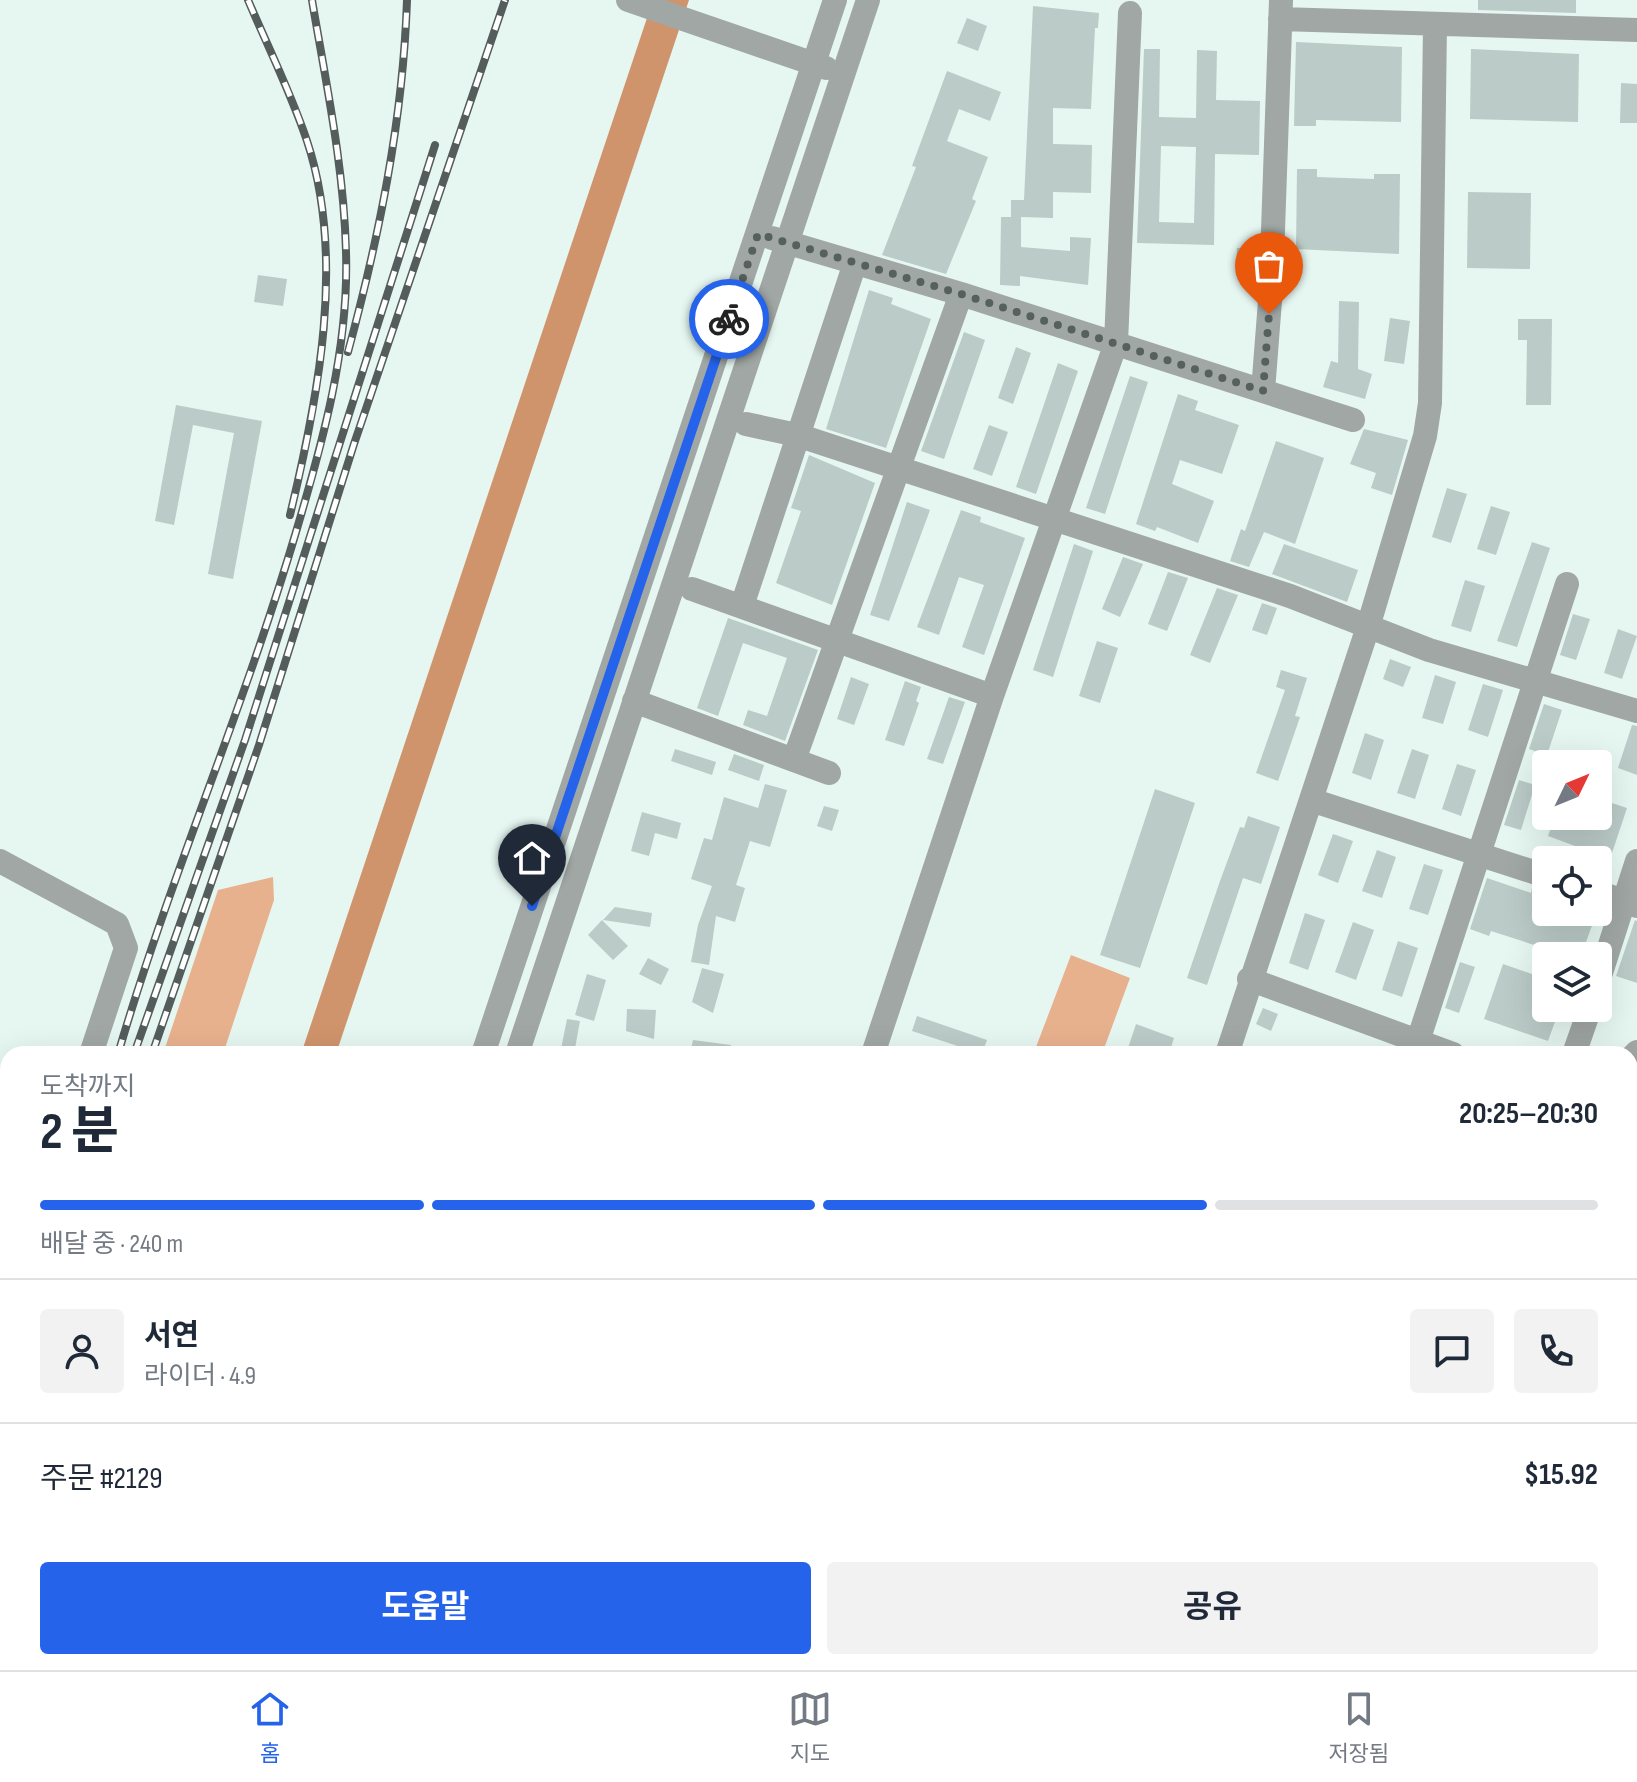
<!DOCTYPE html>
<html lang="ko">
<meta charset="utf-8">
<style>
body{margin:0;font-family:"Sofia Sans Condensed","Noto Sans KR",sans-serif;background:#f2f2f3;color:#1f2937;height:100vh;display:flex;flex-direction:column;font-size:30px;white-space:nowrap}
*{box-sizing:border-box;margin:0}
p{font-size:26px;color:#747a83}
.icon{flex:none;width:44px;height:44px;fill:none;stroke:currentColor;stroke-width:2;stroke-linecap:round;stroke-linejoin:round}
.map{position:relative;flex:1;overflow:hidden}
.sheet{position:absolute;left:0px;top:1046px;width:1638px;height:624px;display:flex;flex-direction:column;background:#fff;border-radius:24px 24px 0 0;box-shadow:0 8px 32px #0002}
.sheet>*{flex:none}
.needle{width:52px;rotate:47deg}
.tools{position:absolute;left:1532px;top:750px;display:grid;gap:16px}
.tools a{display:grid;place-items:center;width:80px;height:80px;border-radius:8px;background:#fff;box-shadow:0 8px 32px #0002;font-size:40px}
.pin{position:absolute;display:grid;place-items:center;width:68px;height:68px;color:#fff;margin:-82px -34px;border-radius:50% 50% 50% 0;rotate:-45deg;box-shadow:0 0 8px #0007}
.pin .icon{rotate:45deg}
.courier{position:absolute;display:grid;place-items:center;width:80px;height:80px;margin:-40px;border:6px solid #2563eb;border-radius:50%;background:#fff;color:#222;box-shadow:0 2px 10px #0007}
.summary em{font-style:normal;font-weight:700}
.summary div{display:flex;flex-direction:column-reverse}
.summary{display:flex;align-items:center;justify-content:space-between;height:136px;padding:0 40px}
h1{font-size:52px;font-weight:700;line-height:60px}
.bar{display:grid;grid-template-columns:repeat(4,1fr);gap:12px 8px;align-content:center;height:96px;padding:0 40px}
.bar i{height:10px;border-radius:6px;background:#e0e1e3}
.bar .current{background:#2563eb}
.bar p{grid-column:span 4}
.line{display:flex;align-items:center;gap:20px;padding:0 40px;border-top:2px solid #e0e1e3}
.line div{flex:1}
.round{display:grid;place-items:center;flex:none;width:84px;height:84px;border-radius:8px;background:#f2f2f3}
.cta{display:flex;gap:16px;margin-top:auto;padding:16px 40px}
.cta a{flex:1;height:92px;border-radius:8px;background:#2563eb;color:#fff;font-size:32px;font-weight:700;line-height:92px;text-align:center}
.cta a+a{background:#f2f2f3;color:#1f2937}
.tabs{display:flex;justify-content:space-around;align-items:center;height:112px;border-top:2px solid #e0e1e3;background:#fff;font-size:22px;color:#747a83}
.tabs a{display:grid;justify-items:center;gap:4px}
.tabs .current{color:#2563eb}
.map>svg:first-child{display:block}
.green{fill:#e8b18e}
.water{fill:#d0946c}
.building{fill:#bbcbc7;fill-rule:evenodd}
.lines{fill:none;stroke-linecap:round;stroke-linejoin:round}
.minor{stroke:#a0a7a5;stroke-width:24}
.rail-casing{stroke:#545d5b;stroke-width:8}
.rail{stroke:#fff;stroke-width:5;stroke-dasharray:15;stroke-linecap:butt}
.done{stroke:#56605d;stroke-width:8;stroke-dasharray:0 14.4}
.route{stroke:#2563eb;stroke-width:10}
</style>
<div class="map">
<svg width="1637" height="1670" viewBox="0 0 1637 1670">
<rect width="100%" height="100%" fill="#e6f7f2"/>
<path class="green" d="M273 877 274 900 223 1054H163L218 890Z
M1071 955 1130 978 1102 1054H1057L1036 1047Z
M8 1164V1242L0 1262V1184Z
M8 1539V1662H26L24 1670H0V1561Z"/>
<path class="water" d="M653 0H689L336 1054H301Z"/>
<path class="building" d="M1478 0H1576V13L1478 10Z
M1033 6 1099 13 1098 28H1095L1091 109 1053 108V144L1092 145 1091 193 1053 192V218L1021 217V247L1070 251V237L1091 238 1088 285 1020 276V286L1000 285 1001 217H1011V200H1024Z
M967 18 987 26 978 51 957 43Z
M1296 42 1402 47 1401 122 1316 120V126H1294Z
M1144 49H1160L1159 117 1196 118 1197 50 1217 51 1216 100 1260 101 1259 155 1215 154 1214 245 1137 243ZM1161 146 1196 147 1194 223 1159 222Z
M1471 49 1579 54 1578 122 1470 119Z
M947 71 1001 92 990 121 959 109 947 141 988 157 972 199 976 201 946 274 882 255 916 167 912 166Z
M1621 83 1637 84V123H1620Z
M1297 169H1317V177L1374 179V174H1400L1399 254 1296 249Z
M1468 192 1531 193 1530 269 1467 268Z
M1237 248H1257L1256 277 1236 276Z
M258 275 287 279 283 306 254 302Z
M869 290 893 298 891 304 931 319 886 448 826 429Z
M1339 301 1359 302 1358 369 1372 374 1365 399 1323 387 1331 361 1338 363Z
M1390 318 1410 321 1404 364 1384 361Z
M1518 319H1552L1551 405H1526L1527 340H1518Z
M964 332 985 340 944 459 921 451Z
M1016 347 1031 353 1013 404 998 398Z
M1058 363 1078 371 1036 494 1016 487Z
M1130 376 1148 382 1105 514 1086 508Z
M1178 394 1198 401 1195 410 1239 425 1222 474 1180 460 1172 484 1214 501 1198 543 1157 527 1155 531 1136 524Z
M176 405 262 421 233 579 208 574 234 433 193 425 174 525 155 521Z
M989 425 1008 432 992 476 973 469Z
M1364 429 1408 440 1392 495 1371 488 1376 473 1350 464Z
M1276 441 1324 458 1295 544 1264 532 1249 567 1230 561 1241 529 1245 531Z
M809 455 875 483 832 605 776 583 801 511 791 508Z
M1447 488 1467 494 1451 543 1432 537Z
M907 502 930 510 889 621 870 615Z
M1491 506 1510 512 1496 555 1477 549Z
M961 510 981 517 980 522 1025 538 984 655 962 647 984 585 959 577 939 635 917 627Z
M1532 542 1550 548 1517 647 1497 641Z
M1074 544 1093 551 1053 677 1033 670Z
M1284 544 1358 570 1347 602 1272 574Z
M1123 557 1143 564 1120 617 1102 609Z
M1168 572 1188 578 1167 631 1148 624Z
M1465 580 1485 586 1471 632 1451 626Z
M1217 588 1238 595 1210 663 1190 655Z
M1262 603 1277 608 1267 635 1252 630Z
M1573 614 1590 619 1576 660 1560 655Z
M728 618 818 650 785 741 743 725 748 710 767 716 787 658 743 643 718 716 697 708Z
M1618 629 1637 636 1622 679 1604 673Z
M1097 641 1118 648 1100 703 1079 696Z
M1390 659 1411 667 1403 687 1383 679Z
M1281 670 1307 678 1295 716 1300 717 1278 781 1256 773 1285 690 1276 687Z
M1435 675 1456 682 1443 724 1422 718Z
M851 677 869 684 854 725 837 719Z
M905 681 921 687 916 701 919 703 904 746 885 740Z
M1483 684 1503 690 1488 737 1468 730Z
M949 697 965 702 943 764 927 759Z
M1544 704 1562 710 1547 755 1529 749Z
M1632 725 1637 726V775L1618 768Z
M1365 733 1384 740 1371 780 1352 773Z
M675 749 716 762 712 775 671 761Z
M1412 749 1429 755 1415 799 1397 793Z
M734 754 764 765 759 781 728 770Z
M1457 764 1476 770 1461 816 1442 809Z
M1519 780 1535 785 1521 830 1504 825Z
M765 784 787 790 770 847 750 841 736 885 745 888 735 922 716 916 709 965 691 962 698 925 712 886 691 879 704 838 712 840 724 797 758 808Z
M1155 789 1195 803 1140 968 1100 955Z
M1606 801 1627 808 1610 859 1548 836 1555 816H1601Z
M824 806 839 810 832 831 817 826Z
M642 812 681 823 677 839 655 833 649 856 631 851Z
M1248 816 1280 827 1261 884 1243 878 1207 985 1187 978 1220 881 1240 827 1244 828Z
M1333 834 1353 841 1338 883 1318 875Z
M1377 850 1396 857 1382 898 1362 891Z
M1424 864 1443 870 1428 915 1409 909Z
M1487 878 1531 893 1532 888 1546 893V912H1570L1594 920 1581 956H1568L1491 931 1489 936 1470 929Z
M615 907 652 913 650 927 603 920Z
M1305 913 1325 920 1308 970 1289 963Z
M602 920 628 946 613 960 588 935Z
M1635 920 1637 921V983L1616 976Z
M1353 922 1374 930 1356 980 1335 972Z
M1398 941 1418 948 1402 997 1382 990Z
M648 958 669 969 661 985 639 974Z
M1460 962 1475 967 1459 1013 1445 1008Z
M1503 964 1546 979V1008H1560L1548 1041 1484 1019Z
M702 968 724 974 713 1013 692 1002Z
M587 974 606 980 594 1021 575 1015Z
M1263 1008 1278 1014 1271 1031 1256 1024Z
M627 1009 656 1010 654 1039 626 1031Z
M917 1016 987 1040 982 1054 912 1031Z
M567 1019 580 1021 574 1054H560Z
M1136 1024 1174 1038 1169 1054H1126Z
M693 1040 731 1045V1054H690Z"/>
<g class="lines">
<path class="minor" d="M628 0 826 68
M1280 19 1637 30
M772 238 961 294 1353 420
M1263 391 1271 288 1281 0
M746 424 797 435 1290 596 1429 650 1637 711
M692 589 992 696
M742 606 855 263
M634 701 829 773
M794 760 961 294
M1311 800 1546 876
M0 861 117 924 126 948 91 1054
M1598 892 1637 906
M1249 979 1453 1054
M1598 982 1637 861
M1418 1041 1567 584
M483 1054 835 0
M517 1054 868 0
M873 1054 992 696 1116 343 1130 13
M1227 1054 1368 627 1425 436 1430 403 1435 24
M1574 1054 1590 1008
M1630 1059 1637 1052
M1630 1112 1637 1113
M0 1300 8 1278
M0 1502 8 1512
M133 1662 140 1670
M701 1662 722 1670
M280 1670 282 1662
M312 1670 315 1662
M643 1670 647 1662
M876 1670 881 1662
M1037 1670 1038 1662"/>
<defs>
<path id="rail" d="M248 0C268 47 291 93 307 141 346 258 318 399 290 515
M348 352C379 237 403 120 407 0
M118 1054C170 877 244 708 296 532 323 441 349 348 346 252 344 167 326 83 312 0
M134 1054 245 740 435 145
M152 1054 259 745 354 444 505 0
M0 1408 8 1386
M0 1464 8 1440
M0 1508 8 1485"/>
</defs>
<use href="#rail" class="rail-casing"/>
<use href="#rail" class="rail"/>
</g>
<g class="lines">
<path class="done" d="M729 319 758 234 961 294 1263 391 1269 314"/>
<path class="route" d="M532 906 729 319"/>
</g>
</svg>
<div class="tools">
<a><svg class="needle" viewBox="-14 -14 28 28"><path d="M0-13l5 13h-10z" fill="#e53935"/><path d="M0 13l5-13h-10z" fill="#747a83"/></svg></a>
<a><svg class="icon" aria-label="locate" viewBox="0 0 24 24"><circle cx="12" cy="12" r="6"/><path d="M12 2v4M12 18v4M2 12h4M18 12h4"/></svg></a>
<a><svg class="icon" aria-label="layers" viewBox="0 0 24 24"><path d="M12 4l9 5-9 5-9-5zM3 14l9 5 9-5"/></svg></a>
</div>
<div class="pin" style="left:1269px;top:314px;background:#ea580c"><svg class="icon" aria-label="bag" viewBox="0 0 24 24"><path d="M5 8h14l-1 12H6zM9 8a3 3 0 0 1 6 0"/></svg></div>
<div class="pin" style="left:532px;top:906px;background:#1f2937"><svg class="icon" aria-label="home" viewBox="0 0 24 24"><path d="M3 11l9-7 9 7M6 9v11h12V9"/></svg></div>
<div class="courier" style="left:729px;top:319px"><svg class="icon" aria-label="bike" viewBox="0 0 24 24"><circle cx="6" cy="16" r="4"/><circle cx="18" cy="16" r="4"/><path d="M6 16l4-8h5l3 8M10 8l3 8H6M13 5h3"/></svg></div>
<section class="sheet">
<div class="summary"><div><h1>2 분</h1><p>도착까지</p></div><em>20:25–20:30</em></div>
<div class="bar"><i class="current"></i><i class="current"></i><i class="current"></i><i></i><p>배달 중 · 240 m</p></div>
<div class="line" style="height:144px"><a class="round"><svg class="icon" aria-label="person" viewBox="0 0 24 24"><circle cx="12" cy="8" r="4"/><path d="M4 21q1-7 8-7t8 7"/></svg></a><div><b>서연</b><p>라이더 · 4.9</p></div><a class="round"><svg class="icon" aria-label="chat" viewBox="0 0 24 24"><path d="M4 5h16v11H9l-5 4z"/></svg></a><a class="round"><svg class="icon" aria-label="phone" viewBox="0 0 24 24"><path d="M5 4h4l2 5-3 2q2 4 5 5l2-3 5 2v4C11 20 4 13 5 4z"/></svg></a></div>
<div class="line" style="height:104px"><div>주문 #2129</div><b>$15.92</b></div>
<div class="cta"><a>도움말</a><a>공유</a></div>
</section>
</div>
<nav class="tabs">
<a class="current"><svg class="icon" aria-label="home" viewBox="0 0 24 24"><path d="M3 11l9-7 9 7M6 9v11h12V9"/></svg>홈</a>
<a><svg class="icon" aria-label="map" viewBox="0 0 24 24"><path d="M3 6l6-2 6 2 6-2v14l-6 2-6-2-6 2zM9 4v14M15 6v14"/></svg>지도</a>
<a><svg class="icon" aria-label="saved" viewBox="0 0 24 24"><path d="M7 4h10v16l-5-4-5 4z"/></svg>저장됨</a>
</nav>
